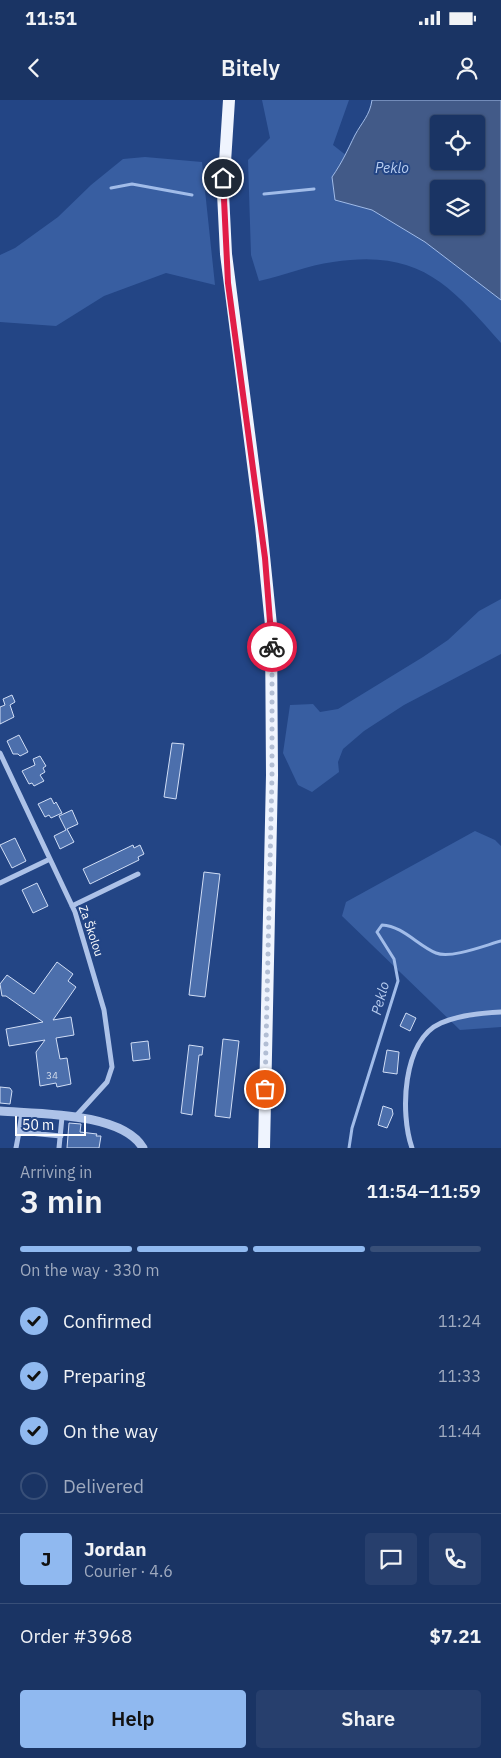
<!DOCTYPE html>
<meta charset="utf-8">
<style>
body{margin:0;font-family:"IBM Plex Sans",sans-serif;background:#273f6d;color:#f1f3f6;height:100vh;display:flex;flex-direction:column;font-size:19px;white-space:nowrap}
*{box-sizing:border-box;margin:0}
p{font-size:16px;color:#9faabf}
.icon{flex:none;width:28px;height:28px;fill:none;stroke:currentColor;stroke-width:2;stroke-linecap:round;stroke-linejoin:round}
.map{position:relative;height:1048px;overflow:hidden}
.side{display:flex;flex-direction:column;background:#1a3464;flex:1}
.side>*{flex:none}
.fabs{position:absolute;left:430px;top:15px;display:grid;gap:10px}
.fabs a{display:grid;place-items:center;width:55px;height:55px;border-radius:5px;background:#1a3464;box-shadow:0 1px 4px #0004,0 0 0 1px #384f78;font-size:25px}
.scale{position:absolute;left:15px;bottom:12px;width:71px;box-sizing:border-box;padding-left:5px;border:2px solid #fff;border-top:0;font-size:14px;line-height:18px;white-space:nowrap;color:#fff;-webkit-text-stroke:4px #234585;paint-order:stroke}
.pin{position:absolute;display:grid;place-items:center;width:42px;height:42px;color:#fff;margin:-21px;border:2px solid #fff;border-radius:50%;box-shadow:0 1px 5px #0007}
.courier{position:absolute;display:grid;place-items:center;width:50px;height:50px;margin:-25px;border:4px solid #e11d48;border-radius:50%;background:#fff;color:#222;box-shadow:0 1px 6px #0007}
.headline em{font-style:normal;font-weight:600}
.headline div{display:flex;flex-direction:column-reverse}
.headline{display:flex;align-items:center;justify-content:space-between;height:85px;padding:0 20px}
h1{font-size:32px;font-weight:600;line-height:38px}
.bar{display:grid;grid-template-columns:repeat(4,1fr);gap:8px 5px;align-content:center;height:60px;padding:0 20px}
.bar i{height:6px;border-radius:4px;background:#384f78}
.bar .active{background:#90b9f0}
.bar p{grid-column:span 4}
.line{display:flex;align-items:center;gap:12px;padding:0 20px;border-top:1px solid #384f78}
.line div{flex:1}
.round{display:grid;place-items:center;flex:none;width:52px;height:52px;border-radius:5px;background:#273f6d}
ol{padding:0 20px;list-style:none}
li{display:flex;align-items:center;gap:15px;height:55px}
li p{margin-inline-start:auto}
li .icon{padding:5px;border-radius:50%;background:#90b9f0;color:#111;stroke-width:4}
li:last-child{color:#9faabf}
li i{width:28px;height:28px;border:2px solid #384f78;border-radius:50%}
.action{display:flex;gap:10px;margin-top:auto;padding:10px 20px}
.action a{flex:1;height:58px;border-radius:5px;background:#90b9f0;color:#111;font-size:20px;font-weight:600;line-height:58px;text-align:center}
.action a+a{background:#273f6d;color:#f1f3f6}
.status{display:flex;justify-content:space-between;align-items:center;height:35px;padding:0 25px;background:#1a3464;direction:ltr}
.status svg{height:14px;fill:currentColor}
header{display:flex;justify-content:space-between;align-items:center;height:65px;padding:0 20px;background:#1a3464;font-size:22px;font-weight:600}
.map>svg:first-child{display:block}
.green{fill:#385ea1}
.water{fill:#425a88;stroke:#a1bce9;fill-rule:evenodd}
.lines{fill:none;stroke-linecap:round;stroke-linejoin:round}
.stream{stroke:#a1bce9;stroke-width:3}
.building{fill:#4c6fac;stroke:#d1def6}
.minor{stroke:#adc2e8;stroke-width:5}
.tertiary{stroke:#adc2e8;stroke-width:9}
.primary{stroke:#eff4fe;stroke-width:12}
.done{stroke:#b2bed4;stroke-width:5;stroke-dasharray:0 9}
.route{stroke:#e11d48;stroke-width:6}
.labels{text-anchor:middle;stroke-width:4;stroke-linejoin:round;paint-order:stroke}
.number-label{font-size:10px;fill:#d2dbea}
.street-label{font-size:12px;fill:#fff;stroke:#234585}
.water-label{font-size:14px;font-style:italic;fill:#b8cdf0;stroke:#234585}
</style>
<div class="status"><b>11:51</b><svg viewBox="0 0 49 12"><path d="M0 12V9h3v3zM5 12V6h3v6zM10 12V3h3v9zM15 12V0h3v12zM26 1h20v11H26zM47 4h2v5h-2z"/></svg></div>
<header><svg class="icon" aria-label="back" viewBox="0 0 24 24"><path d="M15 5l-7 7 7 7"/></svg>Bitely<svg class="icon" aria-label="person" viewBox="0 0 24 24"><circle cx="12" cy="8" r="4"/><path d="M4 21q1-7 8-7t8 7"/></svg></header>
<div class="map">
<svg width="501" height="1048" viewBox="0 0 501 1048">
<rect width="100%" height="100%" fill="#234585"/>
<path class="green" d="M262 0H349L333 45 347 56 332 77 335 100 372 110 425 142 501 200V243C449 184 419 149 333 162 308 165 284 176 259 181L251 155 248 60 270 38Z
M145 57 202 62 215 185 166 173 104 196 56 226 0 222V155L15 148 58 117 91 85 123 59Z
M501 499V554L404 605 364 631 343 649 338 662 339 672 312 692 298 685 283 653 290 605 313 604 320 612 338 609 423 557 448 540 479 511Z
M475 731 495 740 501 746V927L460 930 342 816 346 802Z"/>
<path class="water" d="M372 0H501V200L425 142 372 110 335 100 332 77C343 61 347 51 355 35 362 22 370 15 372 0ZM439 24H476V61H439ZM439 89H476V126H439Z"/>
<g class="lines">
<path class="stream" d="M111 88 132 84 192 95
M264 94 314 89
M349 1048 352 1028 398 881 394 859 377 832 382 825C403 826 417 845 436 853 451 859 486 845 501 841"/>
</g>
<path class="building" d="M12 595 15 602 10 605 14 617 0 624V607L5 605 3 599Z
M19 635 28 652 20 656 18 654H13L7 641Z
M172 643 184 644 176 699 164 697Z
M40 656 46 666 43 668 45 672 40 675 44 681 34 686 32 683 29 684 22 671 35 665 33 659Z
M51 698 54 704 56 702 62 713 51 718 49 715 45 717 38 704Z
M72 710 78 724 67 729 74 742 60 749 54 736 66 730 59 716Z
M15 738 26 761 12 768 0 745Z
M133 745 134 748 140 745 144 754 138 757 139 760 90 784 83 769Z
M204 772 220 774 205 897 189 895Z
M37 783 48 806 33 813 22 790Z
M57 862 73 874 68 881 76 887 53 920 71 917 74 935 56 938 60 959 67 958 71 984 57 987 56 983 40 986 36 952 45 940 9 946 6 929 43 922 6 896H2L0 884 7 875 34 894Z
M406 913 416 918 410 931 400 926Z
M223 939 239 941 230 1018 215 1016Z
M148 941 150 959 133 961 131 943Z
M189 945 203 947 202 955H199L192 1015 181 1013Z
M387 950 399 952 397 974 383 972Z
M0 987 10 988 12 991 10 1004 0 1003Z
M383 1006 392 1009 393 1014 387 1028 378 1025Z
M69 1023 81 1024 80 1032 97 1034 96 1036H101L99 1048H67Z"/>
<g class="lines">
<path class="minor" d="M0 653 75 812 104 910 112 967 107 982 76 1016
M0 783 50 759
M72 806 138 774
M22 1013 19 1032 61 1036
M16 1048 19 1032
M59 1048 62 1017
M412 1048C400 1014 402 940 441 923 459 915 481 913 501 912"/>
<path class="tertiary" d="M0 1011C37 1014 122 1012 143 1048"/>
<path class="primary" d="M229 0 223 93 226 154 261 426 271 525 272 675 264 1048"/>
</g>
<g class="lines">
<path class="done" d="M265 989 272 675V547"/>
<path class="route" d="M223 78 228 183 265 458 272 547"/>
</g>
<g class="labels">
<g class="number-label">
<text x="52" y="979">34</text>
</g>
<g class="street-label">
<text transform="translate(91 831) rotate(71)" y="4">Za Školou</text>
</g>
<g class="water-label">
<text x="392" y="73">Peklo</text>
<text transform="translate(380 898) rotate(-75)" y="5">Peklo</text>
</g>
</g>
</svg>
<div class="fabs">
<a><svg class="icon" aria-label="locate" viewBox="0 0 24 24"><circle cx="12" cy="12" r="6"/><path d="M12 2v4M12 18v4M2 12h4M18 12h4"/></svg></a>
<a><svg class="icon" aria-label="layers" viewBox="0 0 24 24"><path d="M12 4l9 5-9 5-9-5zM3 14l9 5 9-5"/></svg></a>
</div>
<div class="scale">50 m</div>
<div class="pin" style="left:265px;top:989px;background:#ea580c"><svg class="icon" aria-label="bag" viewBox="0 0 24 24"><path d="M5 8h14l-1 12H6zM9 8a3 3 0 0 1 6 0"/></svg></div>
<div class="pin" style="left:223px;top:78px;background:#1f2937"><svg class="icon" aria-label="home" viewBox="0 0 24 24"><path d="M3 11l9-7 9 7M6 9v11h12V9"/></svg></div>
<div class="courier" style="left:272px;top:547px"><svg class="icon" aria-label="bike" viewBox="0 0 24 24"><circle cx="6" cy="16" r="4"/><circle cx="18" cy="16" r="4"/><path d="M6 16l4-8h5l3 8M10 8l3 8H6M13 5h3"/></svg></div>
</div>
<section class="side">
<div class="headline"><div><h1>3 min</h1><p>Arriving in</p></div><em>11:54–11:59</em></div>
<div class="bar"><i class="active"></i><i class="active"></i><i class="active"></i><i></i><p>On the way · 330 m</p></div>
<ol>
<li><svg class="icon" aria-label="check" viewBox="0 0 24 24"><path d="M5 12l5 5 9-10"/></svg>Confirmed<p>11:24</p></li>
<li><svg class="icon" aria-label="check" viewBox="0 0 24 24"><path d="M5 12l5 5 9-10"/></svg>Preparing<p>11:33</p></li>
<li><svg class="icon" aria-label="check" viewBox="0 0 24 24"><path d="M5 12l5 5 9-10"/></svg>On the way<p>11:44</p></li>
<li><i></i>Delivered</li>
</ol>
<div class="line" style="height:90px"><b class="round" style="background:#90b9f0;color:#111">J</b><div><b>Jordan</b><p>Courier · 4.6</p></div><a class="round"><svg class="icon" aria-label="chat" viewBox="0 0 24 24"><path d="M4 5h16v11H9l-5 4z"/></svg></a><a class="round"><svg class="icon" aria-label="phone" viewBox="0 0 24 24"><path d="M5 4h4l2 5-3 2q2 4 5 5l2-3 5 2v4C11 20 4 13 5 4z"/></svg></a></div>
<div class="line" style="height:65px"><div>Order #3968</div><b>$7.21</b></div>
<div class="action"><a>Help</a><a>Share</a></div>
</section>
